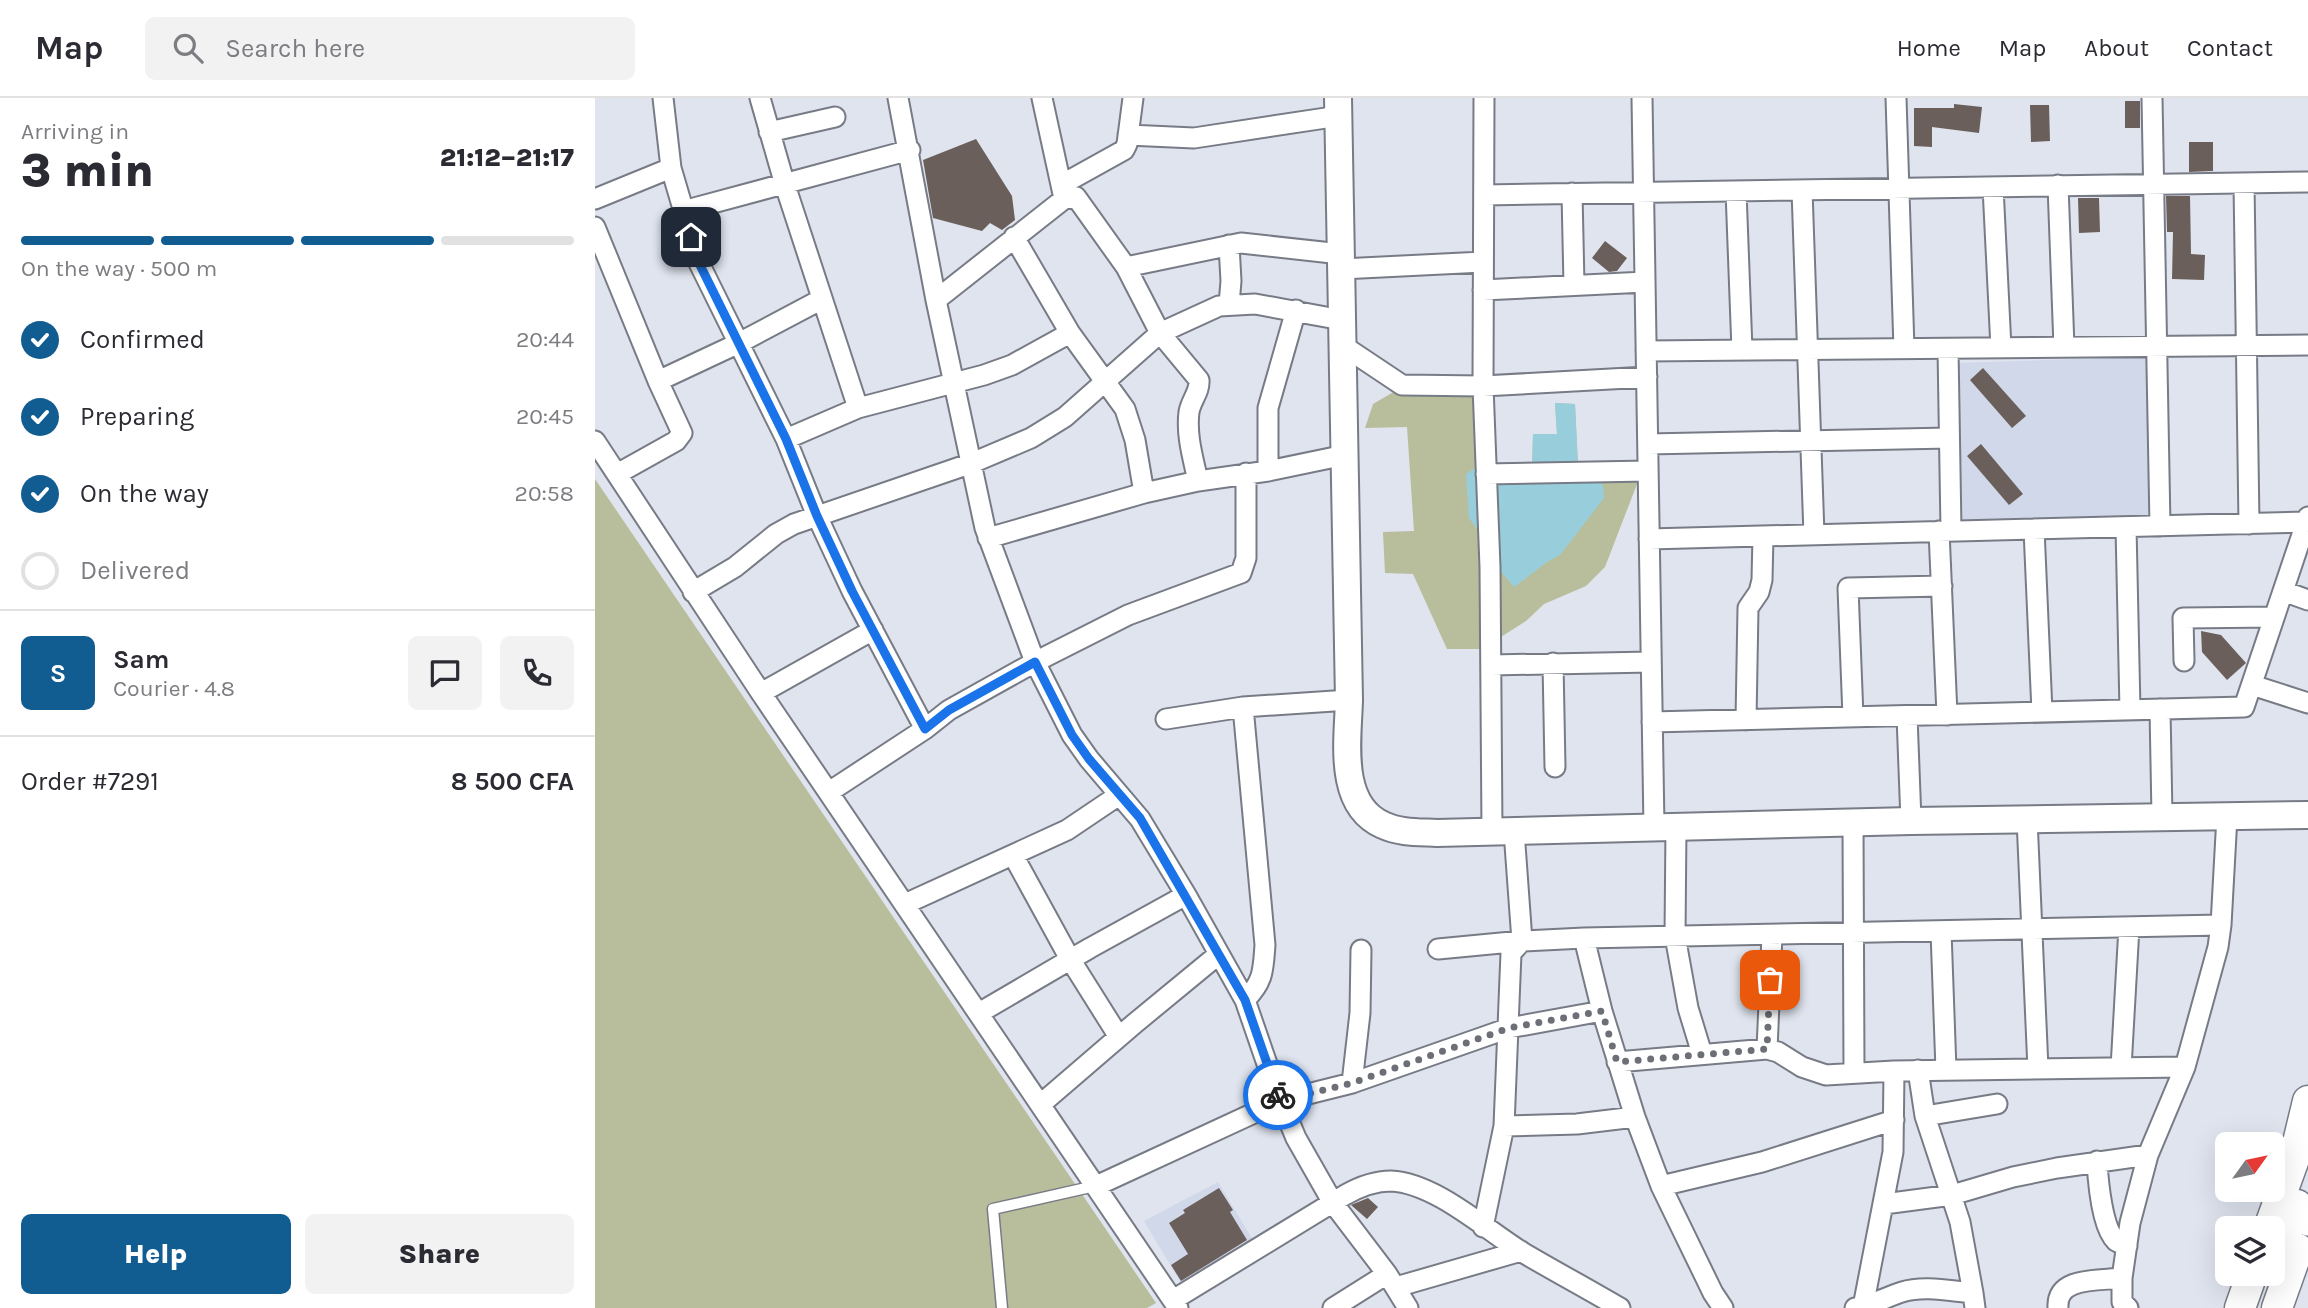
<!DOCTYPE html>
<meta charset="utf-8">
<style>
body{margin:0;font-family:Karla,sans-serif;background:#f2f2f3;color:#2b2b33;height:100vh;display:flex;flex-direction:column;font-size:26px;white-space:nowrap}
*{box-sizing:border-box;margin:0}
p{font-size:23px;color:#7c7c81}
.icon{flex:none;width:38px;height:38px;fill:none;stroke:currentColor;stroke-width:2;stroke-linecap:round;stroke-linejoin:round}
.map{position:relative;flex:1;overflow:hidden}
.details{display:flex;flex-direction:column;background:#fff;width:595px}
.details>*{flex:none}
.needle{width:46px;rotate:57deg}
.buttons{position:absolute;left:1620px;top:1034px;display:grid;gap:14px}
.buttons a{display:grid;place-items:center;width:70px;height:70px;border-radius:10px;background:#fff;box-shadow:0 7px 28px #0002;font-size:35px}
.pin{position:absolute;display:grid;place-items:center;width:60px;height:60px;color:#fff;margin:-30px;border-radius:14px;box-shadow:0 4px 10px #0006}
.courier{position:absolute;display:grid;place-items:center;width:70px;height:70px;margin:-35px;border:5px solid #1a73e8;border-radius:50%;background:#fff;color:#222;box-shadow:0 2px 9px #0007}
.summary em{font-style:normal;font-weight:800}
.summary div{display:flex;flex-direction:column-reverse}
.summary{display:flex;align-items:center;justify-content:space-between;height:119px;padding:0 21px}
h1{font-size:46px;font-weight:800;line-height:52px}
.bar{display:grid;grid-template-columns:repeat(4,1fr);gap:10px 7px;align-content:center;height:84px;padding:0 21px}
.bar i{height:9px;border-radius:5px;background:#e1e1e2}
.bar .on{background:#115d91}
.bar p{grid-column:span 4}
.line{display:flex;align-items:center;gap:18px;padding:0 21px;border-top:2px solid #e1e1e2}
.line div{flex:1}
.round{display:grid;place-items:center;flex:none;width:74px;height:74px;border-radius:10px;background:#f2f2f3}
ol{padding:0 21px;list-style:none}
li{display:flex;align-items:center;gap:21px;height:77px}
li p{margin-inline-start:auto}
li .icon{padding:7px;border-radius:50%;background:#115d91;color:#fff;stroke-width:4}
li:last-child{color:#7c7c81}
li i{width:38px;height:38px;border:4px solid #e1e1e2;border-radius:50%}
.action{display:flex;gap:14px;margin-top:auto;padding:14px 21px}
.action a{flex:1;height:80px;border-radius:10px;background:#115d91;color:#fff;font-size:28px;font-weight:800;line-height:80px;text-align:center}
.action a+a{background:#f2f2f3;color:#2b2b33}
header{display:flex;align-items:center;gap:42px;box-sizing:border-box;height:98px;padding:0 35px;background:#fff;border-bottom:2px solid #e1e1e2}
header strong{font-size:33px}
nav{display:flex;gap:38px;margin-inline-start:auto;font-size:24px}
.search{width:490px;height:63px;background:#f2f2f3;display:flex;align-items:center;gap:18px;box-sizing:border-box;padding:0 24px;border-radius:10px;color:#7c7c81;font-size:26px}
main{display:flex;flex:1;min-height:0}
.map>svg:first-child{display:block}
.built{fill:#d0d8ea}
.green{fill:#b8bd9c}
.water{fill:#98cedc}
.building{fill:#6a5f5a}
.lines{fill:none;stroke-linecap:round;stroke-linejoin:round}
.lane-casing{stroke:#777b85;stroke-width:13}
.street-casing{stroke:#777b85;stroke-width:23}
.secondary-casing{stroke:#777b85;stroke-width:30}
.primary-casing{stroke:#777b85;stroke-width:33}
.lane{stroke:#fff;stroke-width:10}
.street{stroke:#fff;stroke-width:19}
.secondary{stroke:#fff;stroke-width:26}
.primary{stroke:#fff;stroke-width:30}
.done{stroke:#6c6f75;stroke-width:7;stroke-dasharray:0 12.6}
.route{stroke:#1a73e8;stroke-width:9}
</style>
<header>
<strong>Map</strong>
<div class="search"><svg class="icon" aria-label="search" viewBox="0 0 24 24"><circle cx="10" cy="10" r="6"/><path d="M15 15l6 6"/></svg>Search here</div>
<nav><a>Home</a><a>Map</a><a>About</a><a>Contact</a></nav>
</header>
<main>
<section class="details">
<div class="summary"><div><h1>3 min</h1><p>Arriving in</p></div><em>21:12–21:17</em></div>
<div class="bar"><i class="on"></i><i class="on"></i><i class="on"></i><i></i><p>On the way · 500 m</p></div>
<ol>
<li><svg class="icon" aria-label="check" viewBox="0 0 24 24"><path d="M5 12l5 5 9-10"/></svg>Confirmed<p>20:44</p></li>
<li><svg class="icon" aria-label="check" viewBox="0 0 24 24"><path d="M5 12l5 5 9-10"/></svg>Preparing<p>20:45</p></li>
<li><svg class="icon" aria-label="check" viewBox="0 0 24 24"><path d="M5 12l5 5 9-10"/></svg>On the way<p>20:58</p></li>
<li><i></i>Delivered</li>
</ol>
<div class="line" style="height:126px"><b class="round" style="background:#115d91;color:#fff">S</b><div><b>Sam</b><p>Courier · 4.8</p></div><a class="round"><svg class="icon" aria-label="chat" viewBox="0 0 24 24"><path d="M4 5h16v11H9l-5 4z"/></svg></a><a class="round"><svg class="icon" aria-label="phone" viewBox="0 0 24 24"><path d="M5 4h4l2 5-3 2q2 4 5 5l2-3 5 2v4C11 20 4 13 5 4z"/></svg></a></div>
<div class="line" style="height:91px"><div>Order #7291</div><b>8 500 CFA</b></div>
<div class="action"><a>Help</a><a>Share</a></div>
</section>
<div class="map">
<svg width="1713" height="1210" viewBox="0 0 1713 1210">
<rect width="100%" height="100%" fill="#dfe4ef"/>
<path class="built" d="M1551 259 1558 422 1367 429 1361 265Z
M623 1084 661 1147 589 1190 549 1123Z"/>
<path class="green" d="M802 292 897 294V374H937L938 336H962L960 305 980 306 983 368 1038 370 1042 386 1010 469 991 488 949 506 931 523 887 551H852L818 476 790 475 788 434 819 433 812 329 770 330 778 306Z
M0 381 561 1205 552 1210H0Z"/>
<path class="water" d="M960 305 980 306 983 368 999 369 1008 388 1009 400 965 457 952 464 919 489 907 475 892 445 874 420 871 376 880 370 897 375H937L938 336H962Z"/>
<path class="building" d="M1530 3H1545V30H1530Z
M1359 6 1387 9 1384 35 1337 29V49L1319 48V10H1359Z
M1435 7H1454L1455 43 1436 44Z
M381 41 417 98 420 122 407 132 395 125 387 133 338 120 328 62Z
M1594 44H1618V73L1594 74Z
M1571 98H1595L1596 156 1610 157 1609 182 1577 181 1578 134H1572Z
M1483 100H1504L1505 134 1484 135Z
M1010 143 1032 160 1022 173 1014 174 997 160Z
M1388 270 1431 318 1417 330 1375 282Z
M1386 346 1428 396 1414 407 1372 358Z
M1606 533 1626 537 1651 565 1632 582 1607 554Z
M624 1090 638 1112 635 1114 652 1142 586 1183 576 1167 593 1156 574 1125 590 1115 588 1112Z
M773 1100 783 1109 772 1121 756 1107Z"/>
<g class="lines">
<defs>
<path id="lane" d="M407 1210 398 1111 500 1088"/>
<path id="street" d="M68 0 76 70 104 165 191 341 222 418 257 493 330 631
M165 0 190 87 263 310
M303 0 341 202 390 430 440 564 477 637 494 661 545 721 591 797 650 902 681 992 701 1040 738 1105 792 1176 813 1210
M447 0 468 96
M889 0 888 288 895 469 897 733
M1047 0 1059 729
M1301 0 1309 251
M1557 0 1565 428
M174 34 240 19
M533 37 599 40 744 18
M1649 85 1654 426
M466 87 529 52 532 46 538 0
M1463 87 1469 249
M1398 89 1406 250
M1207 92 1219 437
M1141 93 1147 252
M977 95 979 187
M889 97 1713 84
M0 101 76 70
M88 113 315 52
M0 129 63 283 87 335 81 343 22 376
M419 139 475 235 530 311 540 342 549 395
M634 147 636 183 634 206
M531 169 646 145 746 156
M746 171 888 164
M888 192 1050 184
M341 202 469 101 481 99 531 169 565 235 604 282C605 294 596 302 594 314 591 337 598 360 603 383
M747 247 807 287 888 288 1052 279
M1353 251 1356 432
M1051 253 1713 247
M63 283 144 245 227 201
M191 341 263 310 389 277 417 267 475 235
M0 343 166 595 583 1210
M1053 346 1354 340
M673 373V310L701 212
M891 376 1053 373
M1531 429 1535 612
M1439 431 1447 614
M1344 433 1352 617
M393 440 549 395 603 383 673 373 750 357
M1054 441 1711 424
M1688 493 1713 502
M98 494 140 469 181 436 199 426 377 365 436 340 470 319 565 235 624 208 660 206 747 222
M1589 563 1588 520 1679 519
M958 565 960 669
M896 567 1056 564
M1657 587 1713 605
M166 595 278 532
M648 609 670 847C668 872 669 883 650 902
M1565 611 1567 718
M1312 618 1316 723
M1258 619 1253 490 1347 488
M571 621 648 609 754 602
M1151 622 1153 510 1164 494 1167 482 1168 438
M1057 624 1649 609 1713 419
M234 694 330 631 354 612 440 564 533 517 646 475 651 460V375
M1432 721 1443 971
M1258 725 1259 974
M1081 728 1080 838 1093 910 1107 956
M418 757 475 861 524 939
M310 806 472 732 524 697
M1346 833 1351 972
M989 840 1007 913 1040 1019 1066 1088 1118 1195 1128 1210
M843 851 927 843 989 840 1626 827
M384 915 495 850 591 797
M1172 951 1177 837
M1022 964 1172 951 1183 954 1207 969 1231 977 1299 973 1590 969
M1526 970 1534 829
M1323 972 1330 1018 1365 1124 1378 1195
M757 985 765 915 766 852
M446 1006 539 926 624 856
M1330 1018 1402 1006
M909 1028 982 1026 1040 1019
M1502 1063C1503 1082 1507 1130 1521 1143 1524 1145 1528 1146 1532 1148
M501 1088 685 1003 757 985 914 930 1007 913
M1066 1088 1167 1064 1299 1022
M1289 1106 1357 1097 1418 1079 1462 1070 1553 1057
M1712 1128H1713
M888 1129 909 1028 916 855 927 843 919 733
M801 1189 926 1153
M578 1202 750 1097C764 1089 779 1083 796 1083 840 1085 890 1131 927 1154 959 1173 993 1191 1025 1210
M1268 1209 1298 1054 1299 973
M738 1210 792 1176
M1260 1210C1276 1208 1291 1199 1307 1194 1329 1187 1355 1193 1378 1195L1380 1210
M1463 1210C1461 1178 1504 1183 1527 1180
M1533 1210 1527 1204V1180L1535 1125 1553 1057 1590 969 1623 849 1626 827 1632 718"/>
<path id="secondary" d="M743 0 754 602C753 641 742 707 788 727 805 735 824 734 842 735L1316 723 1713 717"/>
<path id="primary" d="M1674 1130 1699 1061 1713 1003
M1678 1172 1702 1107
M1645 1210 1657 1176
M1682 1210 1703 1151"/>
</defs>
<use href="#lane" class="lane-casing"/>
<use href="#street" class="street-casing"/>
<use href="#secondary" class="secondary-casing"/>
<use href="#primary" class="primary-casing"/>
<use href="#lane" class="lane"/>
<use href="#street" class="street"/>
<use href="#secondary" class="secondary"/>
<use href="#primary" class="primary"/>
</g>
<g class="lines">
<path class="done" d="M683 997 685 1003 757 985 914 930 1007 913 1022 964 1172 951 1175 882"/>
<path class="route" d="M96 139 104 165 191 341 222 418 257 493 330 631 354 612 440 564 477 637 494 661 545 720 650 902 683 997"/>
</g>
</svg>
<div class="buttons">
<a><svg class="needle" viewBox="-14 -14 28 28"><path d="M0-13l5 13h-10z" fill="#e53935"/><path d="M0 13l5-13h-10z" fill="#7c7c81"/></svg></a>
<a><svg class="icon" aria-label="layers" viewBox="0 0 24 24"><path d="M12 4l9 5-9 5-9-5zM3 14l9 5 9-5"/></svg></a>
</div>
<div class="pin" style="left:1175px;top:882px;background:#ea580c"><svg class="icon" aria-label="bag" viewBox="0 0 24 24"><path d="M5 8h14l-1 12H6zM9 8a3 3 0 0 1 6 0"/></svg></div>
<div class="pin" style="left:96px;top:139px;background:#1f2937"><svg class="icon" aria-label="home" viewBox="0 0 24 24"><path d="M3 11l9-7 9 7M6 9v11h12V9"/></svg></div>
<div class="courier" style="left:683px;top:997px"><svg class="icon" aria-label="bike" viewBox="0 0 24 24"><circle cx="6" cy="16" r="4"/><circle cx="18" cy="16" r="4"/><path d="M6 16l4-8h5l3 8M10 8l3 8H6M13 5h3"/></svg></div>
</div>
</main>
